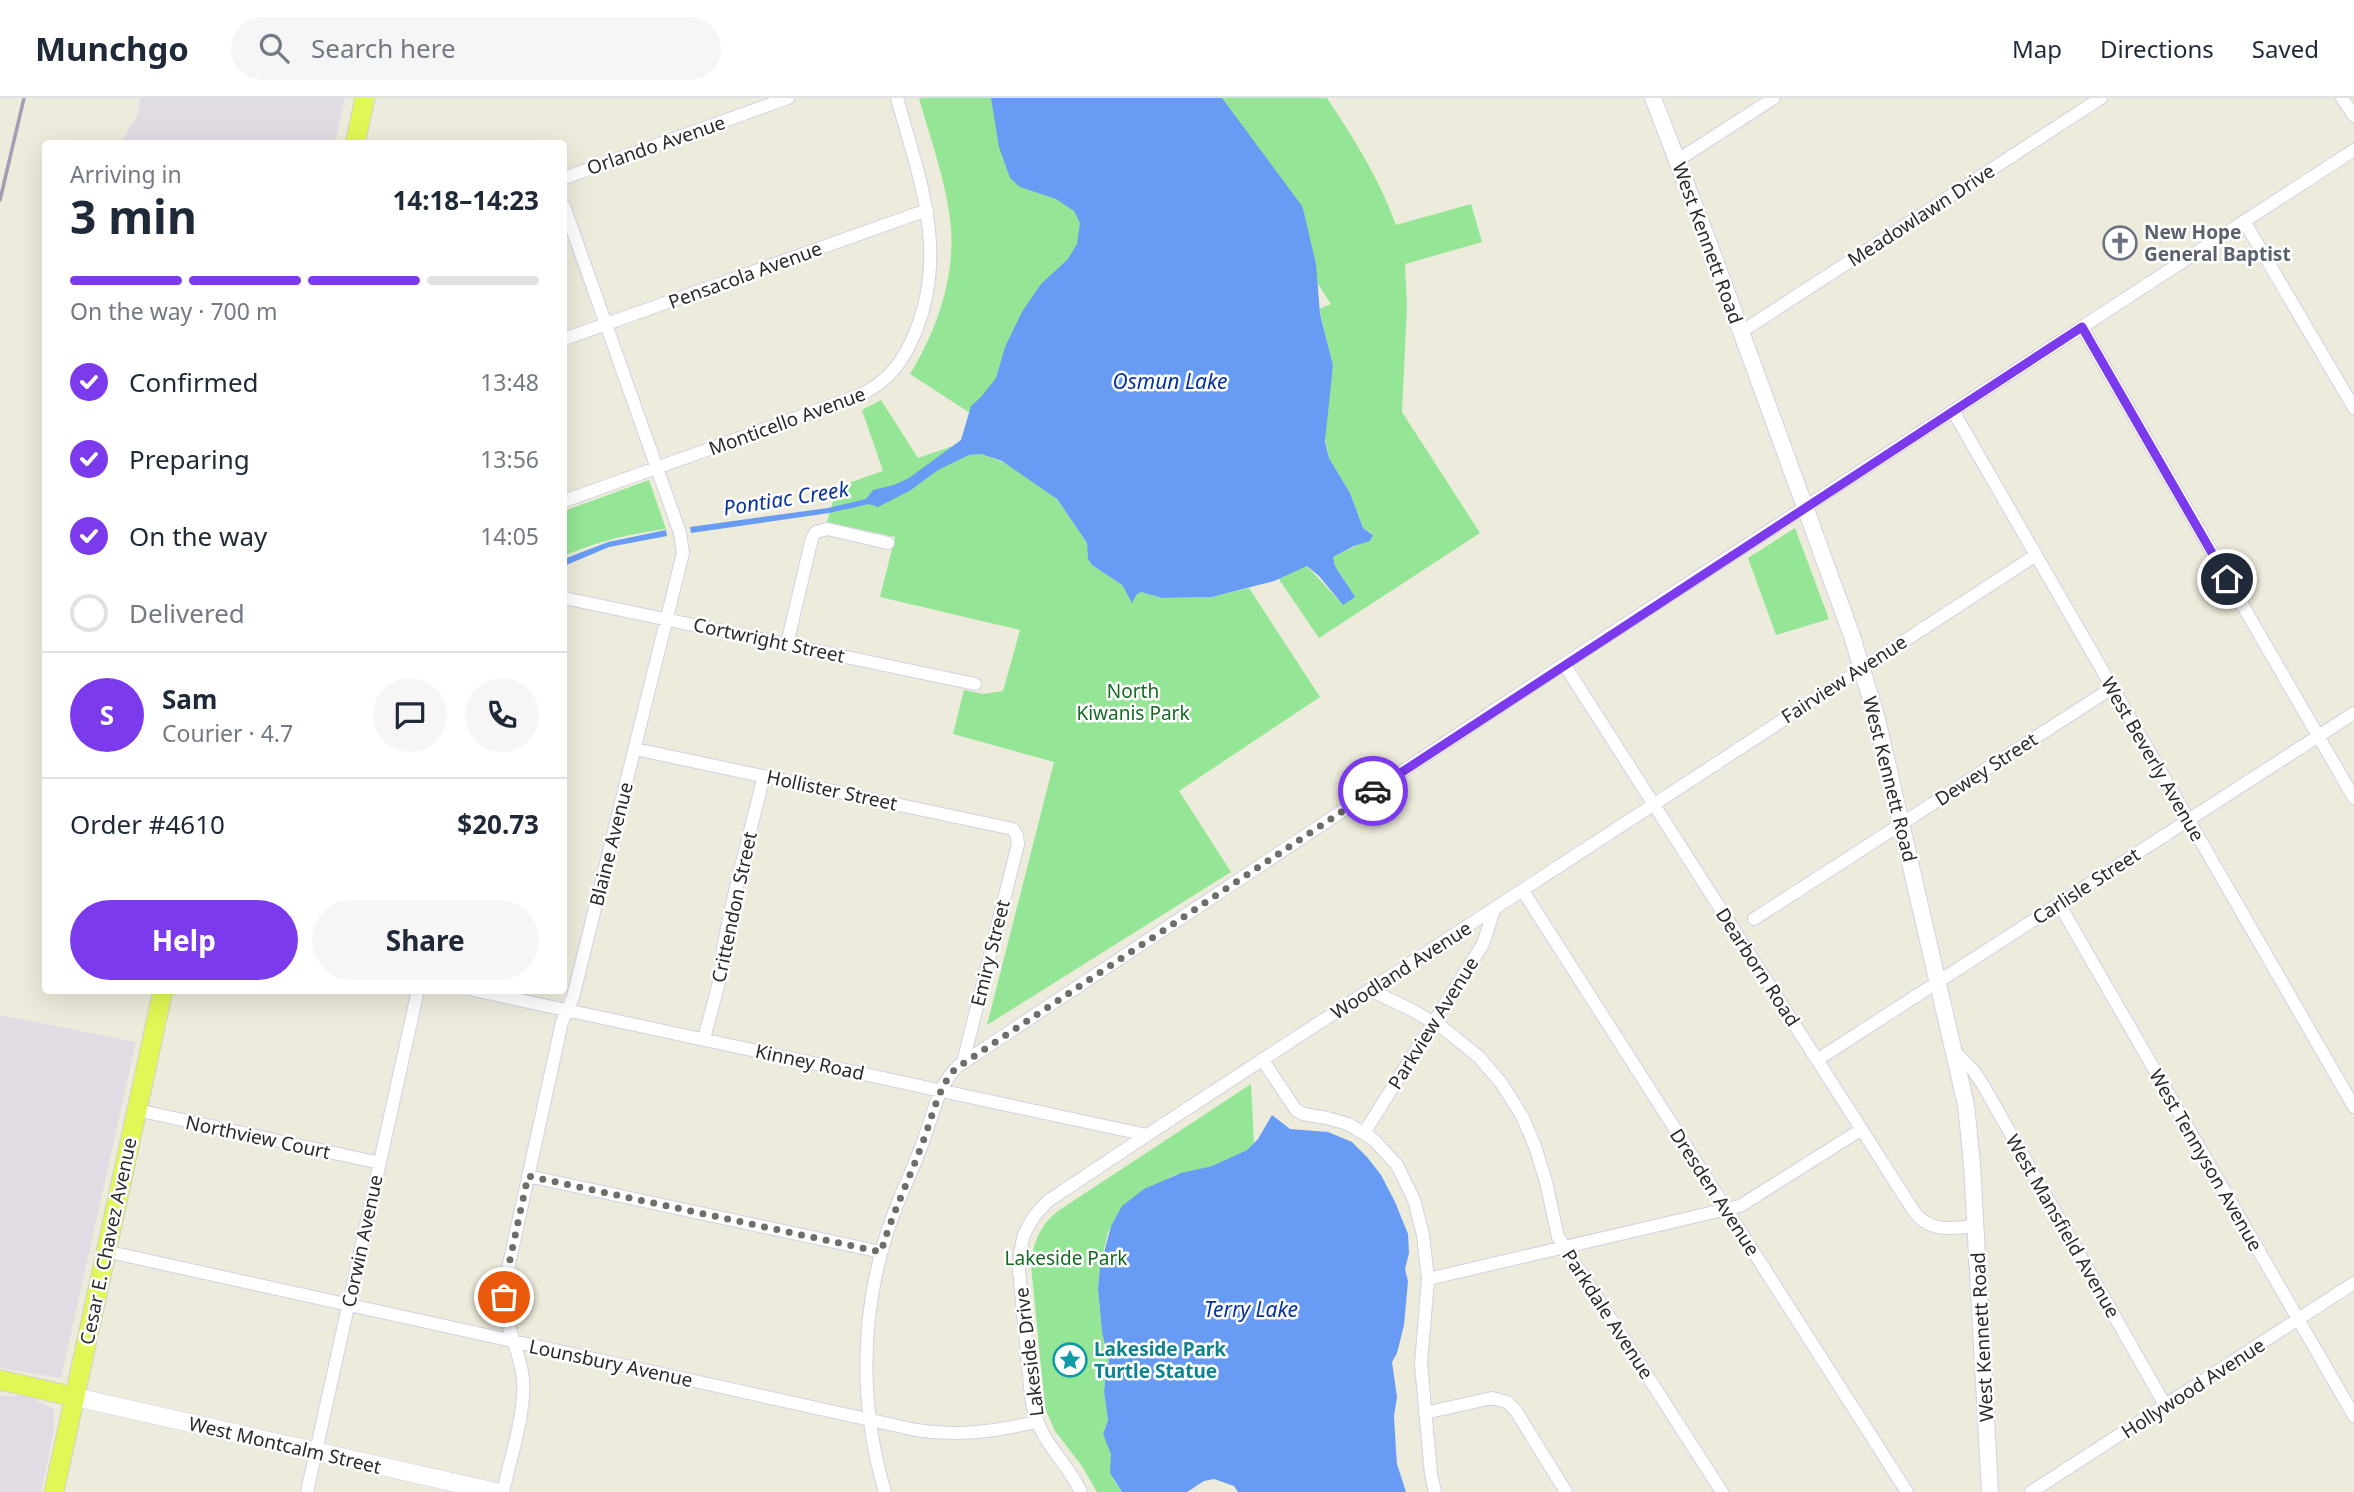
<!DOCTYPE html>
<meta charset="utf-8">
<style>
body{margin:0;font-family:"Noto Sans",sans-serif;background:#f6f6f7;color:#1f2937;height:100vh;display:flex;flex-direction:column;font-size:26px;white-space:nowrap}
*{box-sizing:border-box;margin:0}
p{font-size:23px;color:#747a83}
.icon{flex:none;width:38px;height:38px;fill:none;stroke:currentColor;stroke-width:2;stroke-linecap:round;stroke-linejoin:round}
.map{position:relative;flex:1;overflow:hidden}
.sheet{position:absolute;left:42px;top:42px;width:525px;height:854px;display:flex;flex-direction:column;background:#fff;border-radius:7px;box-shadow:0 7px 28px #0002}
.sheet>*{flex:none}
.pin{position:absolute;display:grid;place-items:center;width:60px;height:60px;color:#fff;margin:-30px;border:4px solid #fff;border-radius:50%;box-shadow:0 2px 7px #0007}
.courier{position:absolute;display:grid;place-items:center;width:70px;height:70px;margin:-35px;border:5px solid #7c3aed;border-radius:50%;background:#fff;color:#222;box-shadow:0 2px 9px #0007}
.summary em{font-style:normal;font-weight:700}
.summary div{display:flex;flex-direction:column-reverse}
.summary{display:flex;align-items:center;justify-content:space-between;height:119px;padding:0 28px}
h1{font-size:46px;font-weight:700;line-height:52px}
.bar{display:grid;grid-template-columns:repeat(4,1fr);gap:10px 7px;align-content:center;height:84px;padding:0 28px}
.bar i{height:9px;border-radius:5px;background:#e0e1e3}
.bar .selected{background:#7c3aed}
.bar p{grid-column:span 4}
.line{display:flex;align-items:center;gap:18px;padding:0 28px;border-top:2px solid #e0e1e3}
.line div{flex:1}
.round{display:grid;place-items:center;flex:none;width:74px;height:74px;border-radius:37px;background:#f6f6f7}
ol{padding:0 28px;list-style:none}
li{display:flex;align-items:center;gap:21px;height:77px}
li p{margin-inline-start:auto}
li .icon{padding:7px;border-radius:50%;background:#7c3aed;color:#fff;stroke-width:4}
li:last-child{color:#747a83}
li i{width:38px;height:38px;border:4px solid #e0e1e3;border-radius:50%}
.action{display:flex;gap:14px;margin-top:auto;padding:14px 28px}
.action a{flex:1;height:80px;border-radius:42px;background:#7c3aed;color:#fff;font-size:28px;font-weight:700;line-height:80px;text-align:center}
.action a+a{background:#f6f6f7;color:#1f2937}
header{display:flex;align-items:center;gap:42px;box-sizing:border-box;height:98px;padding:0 35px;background:#fff;border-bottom:2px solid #e0e1e3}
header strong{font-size:33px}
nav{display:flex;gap:38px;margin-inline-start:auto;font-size:24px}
.search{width:490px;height:63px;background:#f6f6f7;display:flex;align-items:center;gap:18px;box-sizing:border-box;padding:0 24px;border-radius:38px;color:#747a83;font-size:26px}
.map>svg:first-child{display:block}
.industrial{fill:#e1dce4}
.green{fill:#94e696}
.water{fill:#689bf4}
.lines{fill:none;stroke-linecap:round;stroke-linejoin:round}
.minor-casing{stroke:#d3d0e3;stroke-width:14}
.tertiary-casing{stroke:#d3d0e3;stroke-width:18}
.secondary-casing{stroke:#d3d0e3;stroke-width:19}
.primary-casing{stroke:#d0d0d0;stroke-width:21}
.minor{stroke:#fff;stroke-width:12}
.tertiary{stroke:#fff;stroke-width:16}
.secondary{stroke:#fff;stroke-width:18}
.primary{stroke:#e1f755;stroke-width:19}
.rail{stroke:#a29db5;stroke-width:3.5}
.done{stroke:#6e6e68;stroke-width:7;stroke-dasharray:0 12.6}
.route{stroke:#7c3aed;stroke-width:9}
.labels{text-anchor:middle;stroke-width:5;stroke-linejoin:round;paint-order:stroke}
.street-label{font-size:19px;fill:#2a2a2a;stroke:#fff}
.worship-label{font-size:19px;font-weight:bold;fill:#5b616d;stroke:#fff;text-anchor:start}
.park-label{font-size:19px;fill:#166a24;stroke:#fff}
.culture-label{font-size:19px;font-weight:bold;fill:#0d838f;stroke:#fff;text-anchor:start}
.water-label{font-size:21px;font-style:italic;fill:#0733a0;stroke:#fff}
</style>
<header>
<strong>Munchgo</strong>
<div class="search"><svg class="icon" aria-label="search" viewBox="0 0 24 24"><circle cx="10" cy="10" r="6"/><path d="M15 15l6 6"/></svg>Search here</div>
<nav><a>Map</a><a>Directions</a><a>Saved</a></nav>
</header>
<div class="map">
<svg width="2354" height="1394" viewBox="0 0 2354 1394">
<rect width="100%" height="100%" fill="#edebdb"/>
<path class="industrial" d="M140 0H345L335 45H121L138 16Z
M0 917 136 944 61 1280 0 1270Z
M0 1298H27L54 1311V1333L41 1394H0Z"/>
<path class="green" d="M919 0H1079L1158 127 996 332 910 276C938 231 957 174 950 121 945 80 930 40 919 0Z
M1197 0H1327C1354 41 1379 80 1396 127L1471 106 1482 144 1405 166 1407 208 1402 314 1480 435 1319 540 1278 480 1307 468 1341 505 1344 481 1335 468 1333 459 1366 443 1373 436 1363 430 1350 395 1329 360 1324 334 1333 267 1319 211 1331 206Z
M881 302 918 360 953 348 969 357 981 356 1011 367 1057 401 1087 445 1089 463 1092 467 1122 487 1131 503 1137 495 1141 494 1162 500 1212 499 1249 490 1320 599 1179 693 1231 774 987 927 1054 664 953 636 964 592 983 596 1003 593 1020 532 880 499 895 439 827 424 837 389 883 373 862 312Z
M649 382 666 431C630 436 597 443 564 458V413Z
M1795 430 1829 521 1776 537 1748 460Z
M1251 986 1254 1045 1247 1052 1212 1068 1174 1077 1125 1106 1108 1134 1100 1170 1098 1191 1102 1234 1109 1264 1106 1273 1104 1294 1108 1322 1103 1334 1111 1356 1113 1381 1122 1394H1097L1082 1368 1055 1333 1045 1310 1031 1167C1033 1145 1040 1127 1058 1113Z"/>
<path class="water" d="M991 0H1222L1302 108 1304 115 1316 166 1320 216 1333 267 1325 343 1329 360 1350 395 1363 430 1373 437 1370 443 1354 448 1333 459 1335 468 1355 499 1343 507 1319 478 1307 468 1274 483 1212 499 1162 500 1141 494 1136 497 1132 505 1122 487 1092 467 1088 461 1087 445 1057 401 1002 363 981 356 969 357 938 372 911 392 878 409 869 406 829 415 691 435 690 429 828 410 866 401 873 392 894 387 909 380 961 342 971 308 981 299 996 280 1005 249 1022 214 1041 186 1068 161 1077 146 1080 125 1074 113 1056 101 1020 89 1010 80 999 49Z
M666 432 667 438 609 449 564 468V461L608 444Z
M1272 1017 1290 1031 1328 1034 1352 1044 1367 1059 1381 1077 1395 1104 1408 1136 1409 1155 1405 1171 1408 1183 1404 1227 1397 1255 1392 1264 1397 1299 1394 1318 1396 1352 1397 1366 1406 1394H1238L1234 1388 1214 1381 1204 1383 1187 1394H1122L1110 1375 1111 1356 1103 1336 1108 1322 1104 1294 1106 1273 1109 1264 1102 1234 1098 1191 1100 1170 1111 1128 1122 1108 1144 1091 1181 1075 1212 1068 1247 1052 1258 1041Z"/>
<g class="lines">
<defs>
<path id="minor" d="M2342 0 2354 18
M1678 62 1774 0
M564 80 788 0
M2244 123 2354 310
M2082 229 2354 700
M1741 234 2101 0
M564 241 927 112
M1953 313 2354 1009
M564 403 860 297C889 283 903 264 915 235 949 153 919 80 897 0
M564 500 975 586
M787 546 812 440 816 434 827 431 888 445
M1564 566 1915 1115C1931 1135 1953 1130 1976 1128
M635 651 1013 731 1017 738 1018 746 963 964
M1523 793 1907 1394
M2059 806 2354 1318
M1754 821 2112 590
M473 892 1147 1037
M1370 892 1410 911 1443 930 1479 959 1502 986 1522 1018 1535 1048 1546 1084 1558 1139 1722 1394
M704 941 723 869V850L735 793 764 678
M1955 954 1973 972 1983 987 2165 1307
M1262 961 1296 1012 1303 1016 1327 1020 1348 1026 1373 1041 1397 1067 1414 1102 1423 1137 1428 1181 1421 1266 1431 1376 1435 1394
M1817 962 2354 615
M137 1012 380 1065
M1364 1035 1483 846 1494 812
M528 1078 881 1154
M105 1153 916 1332C958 1339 996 1333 1036 1324
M1428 1181 1740 1108 1862 1031
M1425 1315 1492 1300 1507 1304 1516 1313 1566 1394
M307 1394 418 892
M503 1394C510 1362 526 1313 523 1281 519 1243 498 1222 506 1180L562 924 573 899 683 455 680 435 564 108
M885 1394C860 1310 860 1222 886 1138 895 1107 910 1079 921 1049 932 1022 937 988 958 968L1564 566 2354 52
M1081 1394C1063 1357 1037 1344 1031 1298L1019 1172 1020 1155 1024 1136 1035 1117 1048 1103 1147 1037 2036 457
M2031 1394 2354 1185"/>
<path id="tertiary" d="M1653 0 1708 143 1852 538 1877 621 1966 1007 1972 1066 1990 1394"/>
<path id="secondary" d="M75 1299 496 1394"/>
<path id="primary" d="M355 46 365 0
M0 1282 75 1299
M54 1394 163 892"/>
</defs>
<use href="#minor" class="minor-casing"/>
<use href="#tertiary" class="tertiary-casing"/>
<use href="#secondary" class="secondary-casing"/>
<use href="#primary" class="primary-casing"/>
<use href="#minor" class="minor"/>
<use href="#tertiary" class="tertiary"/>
<use href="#secondary" class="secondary"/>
<use href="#primary" class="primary"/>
<path class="rail" d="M0 102 24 0"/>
</g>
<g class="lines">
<path class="done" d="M504 1199 506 1180 528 1078 881 1154C892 1116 909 1082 922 1046 932 1021 937 991 955 971L1373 693"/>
<path class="route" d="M1373 693 2082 229 2227 481"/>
</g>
<defs>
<symbol id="church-ring" viewBox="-11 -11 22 22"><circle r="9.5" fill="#fff" stroke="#6b7280" stroke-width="1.5"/><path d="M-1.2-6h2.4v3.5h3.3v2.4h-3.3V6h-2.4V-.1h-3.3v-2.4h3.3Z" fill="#6b7280"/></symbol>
<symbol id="sight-ring" viewBox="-11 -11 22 22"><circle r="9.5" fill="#fff" stroke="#0f9aa8" stroke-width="1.5"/><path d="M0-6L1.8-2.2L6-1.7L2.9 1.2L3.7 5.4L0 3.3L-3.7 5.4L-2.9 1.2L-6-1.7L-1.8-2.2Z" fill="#0f9aa8"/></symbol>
</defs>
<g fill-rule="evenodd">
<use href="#church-ring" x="2101" y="126" width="38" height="38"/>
<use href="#sight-ring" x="1051" y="1243" width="38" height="38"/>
</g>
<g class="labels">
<g class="street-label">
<text transform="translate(656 47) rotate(-19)" y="7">Orlando Avenue</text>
<text transform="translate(1921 117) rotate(-33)" y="7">Meadowlawn Drive</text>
<text transform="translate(1708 145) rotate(70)" y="7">West Kennett Road</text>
<text transform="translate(745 177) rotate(-20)" y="7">Pensacola Avenue</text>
<text transform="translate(787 323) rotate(-20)" y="7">Monticello Avenue</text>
<text transform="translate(769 542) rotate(12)" y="7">Cortwright Street</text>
<text transform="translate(1844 581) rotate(-33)" y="7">Fairview Avenue</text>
<text transform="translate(2153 661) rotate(60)" y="7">West Beverly Avenue</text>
<text transform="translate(1986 671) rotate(-33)" y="7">Dewey Street</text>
<text transform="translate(1890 681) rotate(76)" y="7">West Kennett Road</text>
<text transform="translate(832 692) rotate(12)" y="7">Hollister Street</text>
<text transform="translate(611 746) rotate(-76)" y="7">Blaine Avenue</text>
<text transform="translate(2086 788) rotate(-33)" y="7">Carlisle Street</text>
<text transform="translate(734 809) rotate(-78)" y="7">Crittendon Street</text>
<text transform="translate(990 855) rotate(-76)" y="7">Emiry Street</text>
<text transform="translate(1758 869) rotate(57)" y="7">Dearborn Road</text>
<text transform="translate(1401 872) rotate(-33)" y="7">Woodland Avenue</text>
<text transform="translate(1433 925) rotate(-58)" y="7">Parkview Avenue</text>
<text transform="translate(810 964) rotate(12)" y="7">Kinney Road</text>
<text transform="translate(258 1039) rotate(12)" y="7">Northview Court</text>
<text transform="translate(2206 1062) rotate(60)" y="7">West Tennyson Avenue</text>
<text transform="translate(1715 1094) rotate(57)" y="7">Dresden Avenue</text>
<text transform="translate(2063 1128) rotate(60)" y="7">West Mansfield Avenue</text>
<text transform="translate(108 1143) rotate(-78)" y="7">Cesar E. Chavez Avenue</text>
<text transform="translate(362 1143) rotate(-78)" y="7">Corwin Avenue</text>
<text transform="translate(1608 1216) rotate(57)" y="7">Parkdale Avenue</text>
<text transform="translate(1982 1239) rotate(-93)" y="7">West Kennett Road</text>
<text transform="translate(1029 1254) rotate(-97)" y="7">Lakeside Drive</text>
<text transform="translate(611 1265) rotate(12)" y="7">Lounsbury Avenue</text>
<text transform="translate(2193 1290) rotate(-33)" y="7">Hollywood Avenue</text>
<text transform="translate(285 1347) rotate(13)" y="7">West Montcalm Street</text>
</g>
<g class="worship-label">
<text x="2144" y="141">New Hope<tspan x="2144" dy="22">General Baptist</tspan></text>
</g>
<g class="park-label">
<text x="1133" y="600">North<tspan x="1133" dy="22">Kiwanis Park</tspan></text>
<text x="1066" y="1167">Lakeside Park</text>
</g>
<g class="culture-label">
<text x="1094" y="1258">Lakeside Park<tspan x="1094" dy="22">Turtle Statue</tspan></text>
</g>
<g class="water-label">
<text x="1170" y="291">Osmun Lake</text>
<text transform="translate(786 401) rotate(-9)" y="7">Pontiac Creek</text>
<text x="1251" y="1219">Terry Lake</text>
</g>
</g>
</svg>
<div class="pin" style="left:504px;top:1199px;background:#ea580c"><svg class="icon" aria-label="bag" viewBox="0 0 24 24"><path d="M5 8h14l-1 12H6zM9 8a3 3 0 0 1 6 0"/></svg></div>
<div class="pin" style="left:2227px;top:481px;background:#1f2937"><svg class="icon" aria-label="home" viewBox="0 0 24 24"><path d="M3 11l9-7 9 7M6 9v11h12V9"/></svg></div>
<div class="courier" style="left:1373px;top:693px"><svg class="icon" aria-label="car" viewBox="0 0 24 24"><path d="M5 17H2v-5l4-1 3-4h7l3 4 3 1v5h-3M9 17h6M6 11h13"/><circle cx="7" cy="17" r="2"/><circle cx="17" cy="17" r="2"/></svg></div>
<section class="sheet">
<div class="summary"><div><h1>3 min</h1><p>Arriving in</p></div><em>14:18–14:23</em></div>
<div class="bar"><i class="selected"></i><i class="selected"></i><i class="selected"></i><i></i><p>On the way · 700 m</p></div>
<ol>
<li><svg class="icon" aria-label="check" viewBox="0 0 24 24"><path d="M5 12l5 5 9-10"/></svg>Confirmed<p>13:48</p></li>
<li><svg class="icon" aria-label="check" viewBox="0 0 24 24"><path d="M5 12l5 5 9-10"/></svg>Preparing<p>13:56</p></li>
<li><svg class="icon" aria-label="check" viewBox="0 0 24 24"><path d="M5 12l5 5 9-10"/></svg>On the way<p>14:05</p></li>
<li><i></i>Delivered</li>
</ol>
<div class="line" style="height:126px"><b class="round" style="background:#7c3aed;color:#fff">S</b><div><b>Sam</b><p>Courier · 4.7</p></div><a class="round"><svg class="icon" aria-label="chat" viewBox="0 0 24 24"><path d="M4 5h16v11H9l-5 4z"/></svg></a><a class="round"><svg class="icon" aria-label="phone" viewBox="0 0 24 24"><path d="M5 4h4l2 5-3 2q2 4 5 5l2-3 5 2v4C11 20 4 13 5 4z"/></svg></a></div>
<div class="line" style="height:91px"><div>Order #4610</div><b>$20.73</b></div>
<div class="action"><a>Help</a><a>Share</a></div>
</section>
</div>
